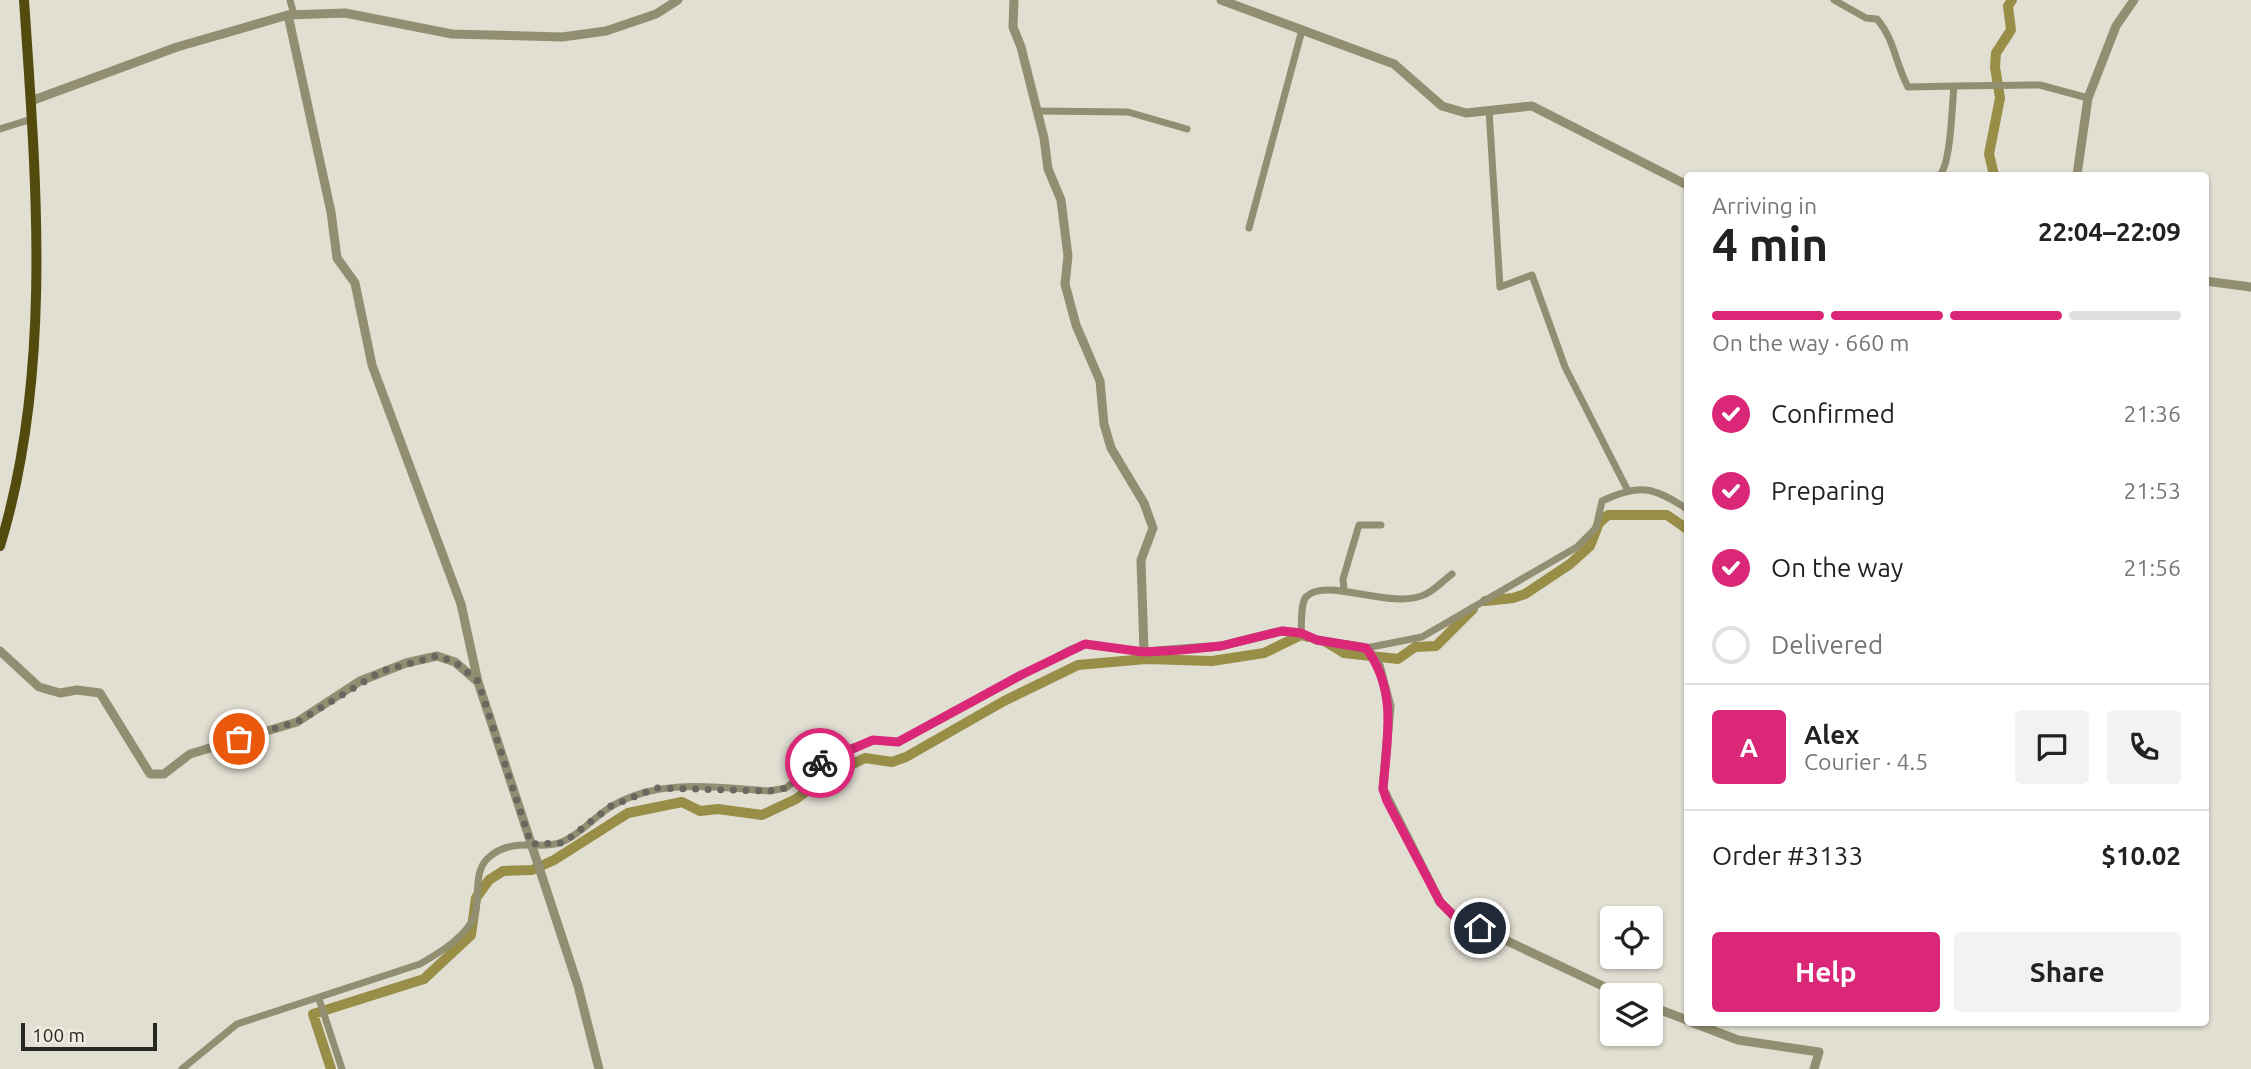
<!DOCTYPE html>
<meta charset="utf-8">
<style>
body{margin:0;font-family:Ubuntu,sans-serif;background:#f2f2f2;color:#222;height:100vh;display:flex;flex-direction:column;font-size:26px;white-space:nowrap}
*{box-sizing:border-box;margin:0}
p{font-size:23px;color:#767676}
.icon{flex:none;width:38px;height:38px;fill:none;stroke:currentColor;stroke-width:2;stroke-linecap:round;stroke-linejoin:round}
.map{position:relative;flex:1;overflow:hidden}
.sheet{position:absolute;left:1684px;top:172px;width:525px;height:854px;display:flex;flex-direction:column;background:#fff;border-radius:7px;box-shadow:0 2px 5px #0004}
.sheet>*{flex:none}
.controls{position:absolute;left:1600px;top:906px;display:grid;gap:14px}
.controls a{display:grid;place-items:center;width:63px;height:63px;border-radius:7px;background:#fff;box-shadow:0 2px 5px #0004;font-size:35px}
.scale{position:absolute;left:21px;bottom:18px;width:136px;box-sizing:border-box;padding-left:7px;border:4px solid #282823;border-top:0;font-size:19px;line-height:24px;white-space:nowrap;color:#282823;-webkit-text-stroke:5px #eeecdf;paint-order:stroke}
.pin{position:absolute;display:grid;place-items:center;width:60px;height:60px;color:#fff;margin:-30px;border:4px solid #fff;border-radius:50%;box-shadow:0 2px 7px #0007}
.courier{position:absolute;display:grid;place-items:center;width:70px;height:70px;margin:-35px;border:5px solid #db2777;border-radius:50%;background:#fff;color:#222;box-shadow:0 2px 9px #0007}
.headline em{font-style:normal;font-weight:700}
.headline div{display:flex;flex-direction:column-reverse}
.headline{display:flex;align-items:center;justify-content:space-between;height:119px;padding:0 28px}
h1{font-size:46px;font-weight:700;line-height:52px}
.bar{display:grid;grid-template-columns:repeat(4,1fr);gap:10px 7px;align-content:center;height:84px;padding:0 28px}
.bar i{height:9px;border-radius:5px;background:#e0e0e0}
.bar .selected{background:#db2777}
.bar p{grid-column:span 4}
.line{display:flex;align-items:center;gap:18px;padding:0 28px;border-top:2px solid #e0e0e0}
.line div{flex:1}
.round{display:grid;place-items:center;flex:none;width:74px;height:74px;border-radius:7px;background:#f2f2f2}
ol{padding:0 28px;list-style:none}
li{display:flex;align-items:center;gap:21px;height:77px}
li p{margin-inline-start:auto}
li .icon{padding:7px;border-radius:50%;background:#db2777;color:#fff;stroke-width:4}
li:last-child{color:#767676}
li i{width:38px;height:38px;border:4px solid #e0e0e0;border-radius:50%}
.button{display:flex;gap:14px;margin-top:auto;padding:14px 28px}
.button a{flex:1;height:80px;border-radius:7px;background:#db2777;color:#fff;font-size:28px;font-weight:700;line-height:80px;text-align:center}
.button a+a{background:#f2f2f2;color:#222}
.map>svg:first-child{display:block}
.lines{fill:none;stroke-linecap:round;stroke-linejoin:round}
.canal{stroke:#988e48;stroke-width:10}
.minor{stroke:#918e71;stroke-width:7}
.tertiary{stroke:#918e71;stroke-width:9}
.primary{stroke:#534b0e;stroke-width:10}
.done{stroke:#696860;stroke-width:7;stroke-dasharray:0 12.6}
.route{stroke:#db2777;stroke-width:9}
</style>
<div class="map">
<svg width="2251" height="1069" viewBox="0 0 2251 1069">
<rect width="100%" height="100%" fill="#e1dfd2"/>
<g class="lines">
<path class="canal" d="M1994 175 1989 154 2000 98 1995 67 1996 53 2011 30 2008 6 2012 0
M1485 601 1513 598 1525 594 1570 564 1590 546 1599 523 1608 515H1667L1687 529
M1326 642 1344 653 1398 659 1415 647 1436 646 1473 609
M331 1069 313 1014 424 979 471 935 476 898 489 880 503 871 532 870 554 860 628 813 682 802 700 811 718 809 762 815 796 799 824 778 865 758 892 762 906 757 1004 701 1078 665 1146 659 1212 661 1264 653 1301 635 1308 637"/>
<path class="minor" d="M290 0 294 15
M1834 0 1866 18 1877 19C1895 40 1895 63 1908 87L1954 86
M1489 110 1500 287 1532 275 1565 367 1627 489
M1037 111 1128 112 1187 129
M0 129 32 119
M1940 175C1951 162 1952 106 1954 86L2040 85 2088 98
M1249 228 1302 30
M1344 590 1343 579 1359 525H1381
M1301 633C1302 624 1300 602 1307 596 1328 577 1393 611 1426 594 1436 589 1444 580 1452 574
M1366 648 1422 637 1577 547 1596 528 1602 501C1639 483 1654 487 1687 509
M319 999 342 1069
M182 1069 237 1024 420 964C439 953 468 936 475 914 480 897 473 872 488 858 513 835 543 852 564 841 582 833 595 816 612 806 659 778 716 787 769 791L786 788 811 768 845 750 873 740 899 742 1071 649 1085 644 1144 652"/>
<path class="tertiary" d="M1014 0 1013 27 1021 47 1044 138 1048 169 1061 200 1068 256 1065 284 1076 325 1100 381 1104 424 1111 448 1144 503 1153 528 1141 560 1144 652 1221 646 1282 631 1301 633 1316 640 1366 648 1379 665 1390 706 1383 789 1440 902 1454 916 1624 996
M1221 0 1394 64 1442 106 1466 113 1532 106 1687 185
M288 15 331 212 337 258 355 283 372 365 461 604 478 682
M31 101 177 47 288 15 345 13 452 34 562 37 606 31 656 14 678 0
M2077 175 2088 98 2116 26 2134 0
M2205 281 2251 287
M0 651 39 687 60 693 77 690 100 693 150 774H164L190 754 297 722 360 681 406 663 437 656 455 662 478 682 578 986 599 1069
M1650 1006 1687 1020
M1691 1022 1738 1040 1819 1052 1814 1069"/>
<path class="primary" d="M0 546C53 373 36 178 24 0"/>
</g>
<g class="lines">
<path class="done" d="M239 739 297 722 382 671 437 656 455 662 478 681 531 844 563 843 611 806 656 788 769 791 786 788 820 763"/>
<path class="route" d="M820 763 873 740 898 742 1021 675 1085 644 1144 652 1181 650 1221 646 1282 631 1301 633 1317 640 1366 648C1398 691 1387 738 1383 789L1387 801 1440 902 1454 916 1480 928"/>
</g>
</svg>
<div class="controls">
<a><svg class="icon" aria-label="locate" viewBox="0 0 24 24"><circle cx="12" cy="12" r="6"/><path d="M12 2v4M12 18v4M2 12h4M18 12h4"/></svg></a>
<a><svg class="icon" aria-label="layers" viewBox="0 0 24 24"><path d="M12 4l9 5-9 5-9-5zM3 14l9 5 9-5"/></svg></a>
</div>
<div class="scale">100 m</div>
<div class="pin" style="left:239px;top:739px;background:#ea580c"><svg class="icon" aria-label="bag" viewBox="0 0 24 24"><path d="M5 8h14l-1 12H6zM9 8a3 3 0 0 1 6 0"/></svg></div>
<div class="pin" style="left:1480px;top:928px;background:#1f2937"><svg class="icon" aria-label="home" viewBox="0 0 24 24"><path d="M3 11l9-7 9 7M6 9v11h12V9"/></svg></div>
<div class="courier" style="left:820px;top:763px"><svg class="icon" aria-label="bike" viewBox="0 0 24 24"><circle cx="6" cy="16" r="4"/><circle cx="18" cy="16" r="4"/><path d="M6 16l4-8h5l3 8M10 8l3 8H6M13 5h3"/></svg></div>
<section class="sheet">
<div class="headline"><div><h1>4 min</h1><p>Arriving in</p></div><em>22:04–22:09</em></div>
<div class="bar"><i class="selected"></i><i class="selected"></i><i class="selected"></i><i></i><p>On the way · 660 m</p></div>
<ol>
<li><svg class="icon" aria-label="check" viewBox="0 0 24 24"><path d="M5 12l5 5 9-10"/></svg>Confirmed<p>21:36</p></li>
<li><svg class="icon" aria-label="check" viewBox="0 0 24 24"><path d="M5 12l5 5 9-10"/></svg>Preparing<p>21:53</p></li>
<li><svg class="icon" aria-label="check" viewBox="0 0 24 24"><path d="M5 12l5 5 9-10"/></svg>On the way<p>21:56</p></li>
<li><i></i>Delivered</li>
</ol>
<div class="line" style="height:126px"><b class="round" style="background:#db2777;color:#fff">A</b><div><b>Alex</b><p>Courier · 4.5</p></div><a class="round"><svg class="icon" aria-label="chat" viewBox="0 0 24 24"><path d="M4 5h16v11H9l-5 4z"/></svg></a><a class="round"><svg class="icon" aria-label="phone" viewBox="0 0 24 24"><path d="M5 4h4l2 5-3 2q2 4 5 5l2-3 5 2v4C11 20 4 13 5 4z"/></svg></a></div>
<div class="line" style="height:91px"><div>Order #3133</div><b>$10.02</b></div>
<div class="button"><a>Help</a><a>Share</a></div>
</section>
</div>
